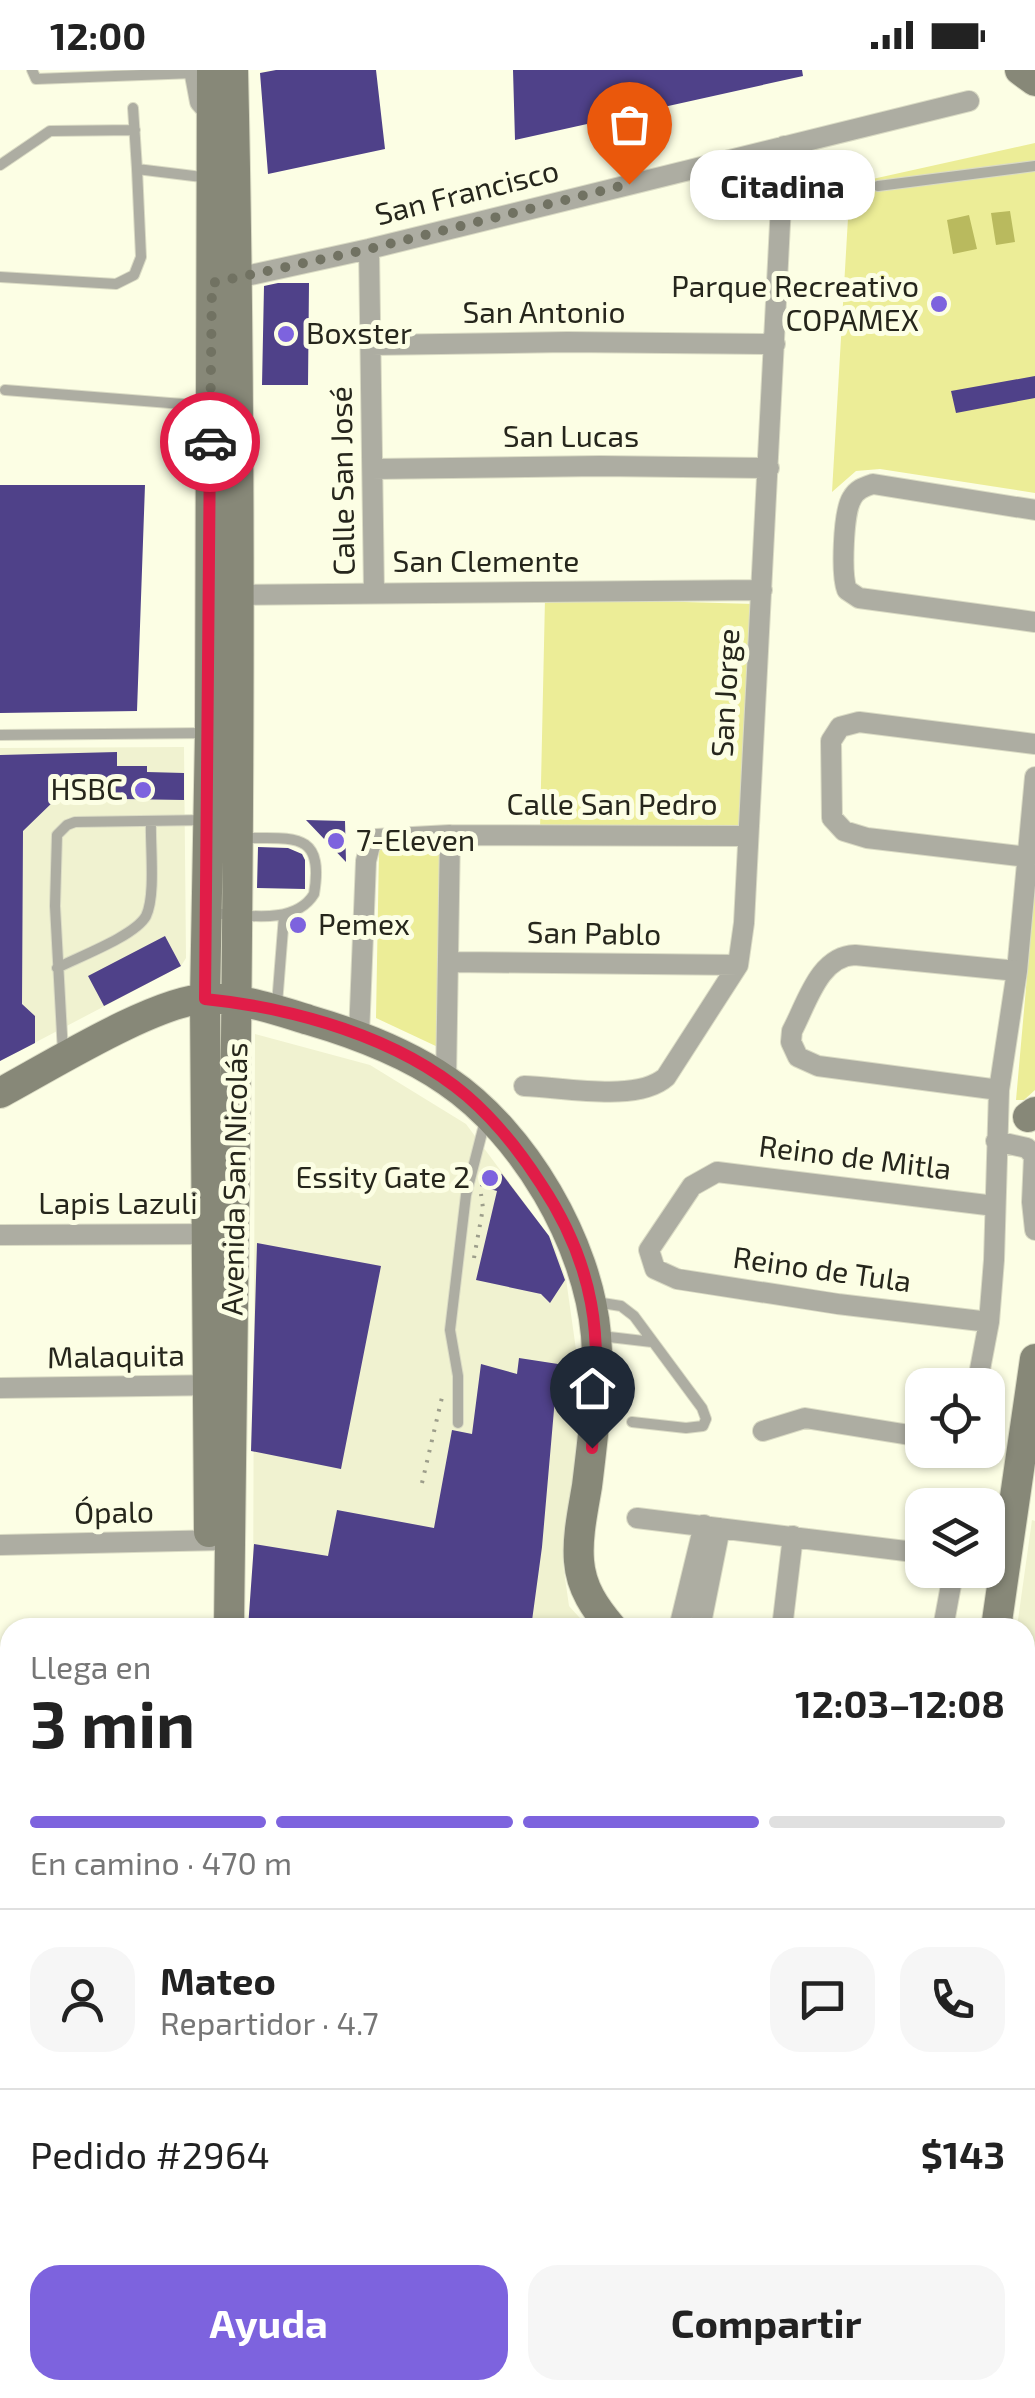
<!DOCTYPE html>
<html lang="es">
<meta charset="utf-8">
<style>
body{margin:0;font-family:"Exo 2",sans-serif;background:#f6f6f6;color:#222;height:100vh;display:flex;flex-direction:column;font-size:38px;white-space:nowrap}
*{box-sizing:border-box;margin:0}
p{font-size:32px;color:#767676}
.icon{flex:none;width:55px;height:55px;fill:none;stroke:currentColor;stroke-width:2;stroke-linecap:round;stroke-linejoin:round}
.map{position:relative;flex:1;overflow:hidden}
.sheet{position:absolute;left:0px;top:1548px;width:1035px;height:782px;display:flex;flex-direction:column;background:#fff;border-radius:30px 30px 0 0;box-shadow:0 2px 8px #0004}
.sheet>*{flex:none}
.fabs{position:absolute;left:905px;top:1298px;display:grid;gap:20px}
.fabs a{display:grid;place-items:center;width:100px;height:100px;border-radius:20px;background:#fff;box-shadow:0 2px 8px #0004;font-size:50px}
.pin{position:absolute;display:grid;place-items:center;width:85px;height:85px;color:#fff;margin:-102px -42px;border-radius:50% 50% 50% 0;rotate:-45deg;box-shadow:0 0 10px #0007}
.pin .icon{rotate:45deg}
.courier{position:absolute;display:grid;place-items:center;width:100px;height:100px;margin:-50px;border:8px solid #e11d48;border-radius:50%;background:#fff;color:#222;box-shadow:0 2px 12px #0007}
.bubble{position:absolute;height:70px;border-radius:30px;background:#fff;box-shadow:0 2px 8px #0004;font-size:32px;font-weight:700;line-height:70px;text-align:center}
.head em{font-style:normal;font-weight:700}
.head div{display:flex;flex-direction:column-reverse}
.head{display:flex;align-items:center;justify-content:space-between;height:170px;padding:0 30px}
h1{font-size:65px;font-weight:700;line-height:75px}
.bar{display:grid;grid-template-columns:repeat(4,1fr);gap:15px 10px;align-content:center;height:120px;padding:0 30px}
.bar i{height:12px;border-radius:8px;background:#e0e0e0}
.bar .current{background:#7d63de}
.bar p{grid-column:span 4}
.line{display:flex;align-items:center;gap:25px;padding:0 30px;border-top:2px solid #e0e0e0}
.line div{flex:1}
.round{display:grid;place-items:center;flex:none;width:105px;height:105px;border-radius:30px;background:#f6f6f6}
.primary-button{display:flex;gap:20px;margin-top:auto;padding:20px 30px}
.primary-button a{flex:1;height:115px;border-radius:30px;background:#7d63de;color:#fff;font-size:40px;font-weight:700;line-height:115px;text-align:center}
.primary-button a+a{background:#f6f6f6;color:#222}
.status{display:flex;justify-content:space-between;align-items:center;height:70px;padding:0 50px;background:#fff;direction:ltr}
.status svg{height:28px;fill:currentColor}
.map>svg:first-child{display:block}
.built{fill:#f0f2d0}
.green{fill:#eced97}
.water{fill:#b9ba5e}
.building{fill:#4f4189}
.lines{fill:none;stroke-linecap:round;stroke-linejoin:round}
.lane-casing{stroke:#dadbc4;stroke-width:12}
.street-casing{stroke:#dadbc4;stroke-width:22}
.secondary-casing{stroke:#dadbc4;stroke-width:32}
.path{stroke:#9d9e8b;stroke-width:4;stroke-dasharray:2.5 8;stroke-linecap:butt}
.lane{stroke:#adada2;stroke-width:10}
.street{stroke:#adada2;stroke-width:20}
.secondary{stroke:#878878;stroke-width:30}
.done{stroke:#717262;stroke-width:10;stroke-dasharray:0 18}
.route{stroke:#e11d48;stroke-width:12}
.poi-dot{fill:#7d63de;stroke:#fcfee4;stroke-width:4}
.labels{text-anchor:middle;stroke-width:10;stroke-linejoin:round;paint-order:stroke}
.street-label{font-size:30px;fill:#26261c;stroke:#fcfee4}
.poi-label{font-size:30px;fill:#26261c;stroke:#fcfee4;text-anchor:end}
</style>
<div class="status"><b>12:00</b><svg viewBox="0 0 49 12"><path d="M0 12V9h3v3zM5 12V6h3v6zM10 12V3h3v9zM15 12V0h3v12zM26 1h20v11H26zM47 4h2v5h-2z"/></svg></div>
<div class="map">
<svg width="1035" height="2328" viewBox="0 0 1035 2328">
<rect width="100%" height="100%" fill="#fcfee4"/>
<path class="built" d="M184 677 186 888 181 896 0 991V678Z
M255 964 370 995 466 1054 552 1170 566 1209 584 1336 563 1494 569 1536 588 1557 253 1558Z
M1032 1450 1035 1451V1776L1025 1769V1558L1017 1557Z
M1025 1851 1035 1857V2328H909L910 2320H1025Z
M251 2320H863L862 2328H251Z"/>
<path class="green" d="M1035 73V423L880 399 856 401 832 422 850 114Z
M545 528 754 534 743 757 540 760Z
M439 778 440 978 376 948 379 780Z
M1035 817V1020L1024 1030H1016Z"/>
<path class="water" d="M1010 141 1015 172 996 175 991 143Z
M969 145 977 179 953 184 947 150Z"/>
<path class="building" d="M276 0H376L385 79 268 104 260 3Z
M513 0H802L803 6 515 70Z
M278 213H309L308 315H262L264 216Z
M1035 306V328L956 343 951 321Z
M0 415H145L137 641 0 643Z
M117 682V696H147V702L184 703V730L57 728 23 761 22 934 35 946V973L0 991V685Z
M306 750 345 751 346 792Z
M258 777 288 778 302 784 305 790V819L257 818Z
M165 866 181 896 104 936 88 906Z
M485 1099 502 1104 549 1166 565 1210 550 1233 541 1224 476 1210 497 1121 480 1116Z
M257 1173 381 1196 341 1399 251 1381Z
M519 1288 558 1294 542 1477 531 1558H248L254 1474 328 1486 337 1440 434 1458 452 1360 472 1364 481 1294 517 1304Z"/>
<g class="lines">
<defs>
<path id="lane" d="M32 0 36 9 194 3
M133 38 137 99 210 108
M0 95 50 61 135 60
M878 116 1035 96
M0 207 116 214 134 205 141 187 137 99
M5 320 208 336
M0 665 206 663
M208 843C241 844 294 857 314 824 325 759 291 769 242 768
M57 898C78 887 135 866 146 846 156 826 150 775 151 751
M277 934 284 846
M63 983 55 836 57 765 67 755 75 752 206 750
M596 1232 621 1236 634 1246 702 1338 706 1349 703 1356 686 1358 632 1352
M601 1266 652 1272
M458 1353V1306L450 1260 466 1125 485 1051
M701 2328 702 2320"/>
<path id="street" d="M194 0 200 32 207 40
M369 179 374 522
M228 210 369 179 969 31
M372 275 567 272 775 274
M373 399 600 396 769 398
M1035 440 873 414C864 417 857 419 852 428 843 442 841 505 847 520L859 528 1035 552
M227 525 762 520
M1028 787 867 768 844 761 832 748 831 671 840 657 859 652 1035 674
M450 892 738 895
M359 965 366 791 370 775 376 769 450 765 748 766
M446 1010 450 765
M524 1016C563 1017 637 1033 666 1007L738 895 744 853 784 76
M999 1020 818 996 798 987 791 972 792 961C807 933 819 886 855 885L1017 901
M996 1071 1027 1078 1034 1086 1032 1132 1035 1160
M0 1165 218 1164
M989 1252 838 1234 677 1209 655 1199 649 1180 692 1116 717 1102 995 1136
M977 1315 989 1252 994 1190 999 1020 1017 901 1035 707
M0 1318 220 1315
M763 1361 805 1348 922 1367
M637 1448 922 1483
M0 1475 223 1470
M679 1558 704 1455
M700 1558 720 1458
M782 1558 793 1466
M943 1558 951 1515 949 1500
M0 1627H10
M0 1782 10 1781
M0 1937H10
M0 2284H10"/>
<path id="secondary" d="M1020 0 1035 11
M0 1023C47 998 156 930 205 929 240 927 276 940 309 950 357 964 405 982 447 1011 524 1063 588 1173 596 1265 600 1315 593 1367 587 1416 583 1440 577 1467 579 1491 581 1518 595 1538 612 1558
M1028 1047 1035 1042
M209 1462 205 929 210 663 212 0
M229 1558C235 1038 245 519 233 0
M996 1558 1035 1289
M1025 1818 1035 1824
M0 2109H10
M214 2320V2328
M238 2320 239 2328
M882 2328 883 2320"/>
</defs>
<use href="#lane" class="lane-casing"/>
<use href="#street" class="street-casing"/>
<use href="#secondary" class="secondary-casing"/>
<path class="path" d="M474 1188 483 1138 481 1124
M422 1413 443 1323"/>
<use href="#lane" class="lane"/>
<use href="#street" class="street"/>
<use href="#secondary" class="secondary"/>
</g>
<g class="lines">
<path class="done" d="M210 372 212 213 369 179 629 114"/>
<path class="route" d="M210 372 205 929C294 938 398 967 467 1026 496 1051 521 1083 541 1114 565 1150 583 1190 591 1233 600 1281 595 1329 592 1378"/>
</g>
<g class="poi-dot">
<circle cx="939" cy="234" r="10"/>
<circle cx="286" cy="264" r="10"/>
<circle cx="143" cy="720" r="10"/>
<circle cx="336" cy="771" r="10"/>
<circle cx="298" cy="855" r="10"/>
<circle cx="490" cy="1108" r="10"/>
</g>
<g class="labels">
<g class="street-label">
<text transform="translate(467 123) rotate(-14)" y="10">San Francisco</text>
<text x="544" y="253">San Antonio</text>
<text x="571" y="377">San Lucas</text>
<text transform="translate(343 411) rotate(-91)" y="10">Calle San José</text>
<text x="486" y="502">San Clemente</text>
<text transform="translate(726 623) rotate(-87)" y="10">San Jorge</text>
<text x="612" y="745">Calle San Pedro</text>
<text transform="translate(594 864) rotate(1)" y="10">San Pablo</text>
<text transform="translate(855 1088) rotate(7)" y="10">Reino de Mitla</text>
<text transform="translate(235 1109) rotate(-89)" y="10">Avenida San Nicolás</text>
<text x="118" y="1144">Lapis Lazuli</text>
<text transform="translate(822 1200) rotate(8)" y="10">Reino de Tula</text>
<text transform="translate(116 1287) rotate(-1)" y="10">Malaquita</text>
<text transform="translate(114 1443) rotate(-1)" y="10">Ópalo</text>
</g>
<g class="poi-label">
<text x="919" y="227">Parque Recreativo<tspan x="919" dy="34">COPAMEX</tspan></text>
<text x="306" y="274" text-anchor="start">Boxster</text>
<text x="123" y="730">HSBC</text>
<text x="356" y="781" text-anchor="start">7-Eleven</text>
<text x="318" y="865" text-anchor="start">Pemex</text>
<text x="470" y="1118">Essity Gate 2</text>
</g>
</g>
</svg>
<div class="fabs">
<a><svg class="icon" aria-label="locate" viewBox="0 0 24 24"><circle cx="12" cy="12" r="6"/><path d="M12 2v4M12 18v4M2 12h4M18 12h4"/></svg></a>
<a><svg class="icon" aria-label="layers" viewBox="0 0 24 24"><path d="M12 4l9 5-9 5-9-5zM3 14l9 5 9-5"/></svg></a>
</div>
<div class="pin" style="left:629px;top:114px;background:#ea580c"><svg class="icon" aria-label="bag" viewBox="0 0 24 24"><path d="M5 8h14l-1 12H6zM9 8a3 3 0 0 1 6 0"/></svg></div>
<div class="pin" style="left:592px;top:1378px;background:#1f2937"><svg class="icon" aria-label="home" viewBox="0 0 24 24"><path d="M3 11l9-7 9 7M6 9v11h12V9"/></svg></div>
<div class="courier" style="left:210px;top:372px"><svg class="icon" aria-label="car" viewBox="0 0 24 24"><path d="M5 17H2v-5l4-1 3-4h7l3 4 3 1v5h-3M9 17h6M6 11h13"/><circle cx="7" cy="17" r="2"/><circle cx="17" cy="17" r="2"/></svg></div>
<div class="bubble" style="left:690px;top:80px;width:185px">Citadina</div>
<section class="sheet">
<div class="head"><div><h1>3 min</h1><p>Llega en</p></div><em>12:03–12:08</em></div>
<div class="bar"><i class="current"></i><i class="current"></i><i class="current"></i><i></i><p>En camino · 470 m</p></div>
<div class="line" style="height:180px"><a class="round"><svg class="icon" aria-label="person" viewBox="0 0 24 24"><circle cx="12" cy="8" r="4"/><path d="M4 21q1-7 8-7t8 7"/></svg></a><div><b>Mateo</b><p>Repartidor · 4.7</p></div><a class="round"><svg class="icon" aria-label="chat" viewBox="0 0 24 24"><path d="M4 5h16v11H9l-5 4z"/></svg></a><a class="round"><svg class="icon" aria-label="phone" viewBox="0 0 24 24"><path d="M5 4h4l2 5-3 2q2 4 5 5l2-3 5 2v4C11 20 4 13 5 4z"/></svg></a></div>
<div class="line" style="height:130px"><div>Pedido #2964</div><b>$143</b></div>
<div class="primary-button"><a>Ayuda</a><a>Compartir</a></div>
</section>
</div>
